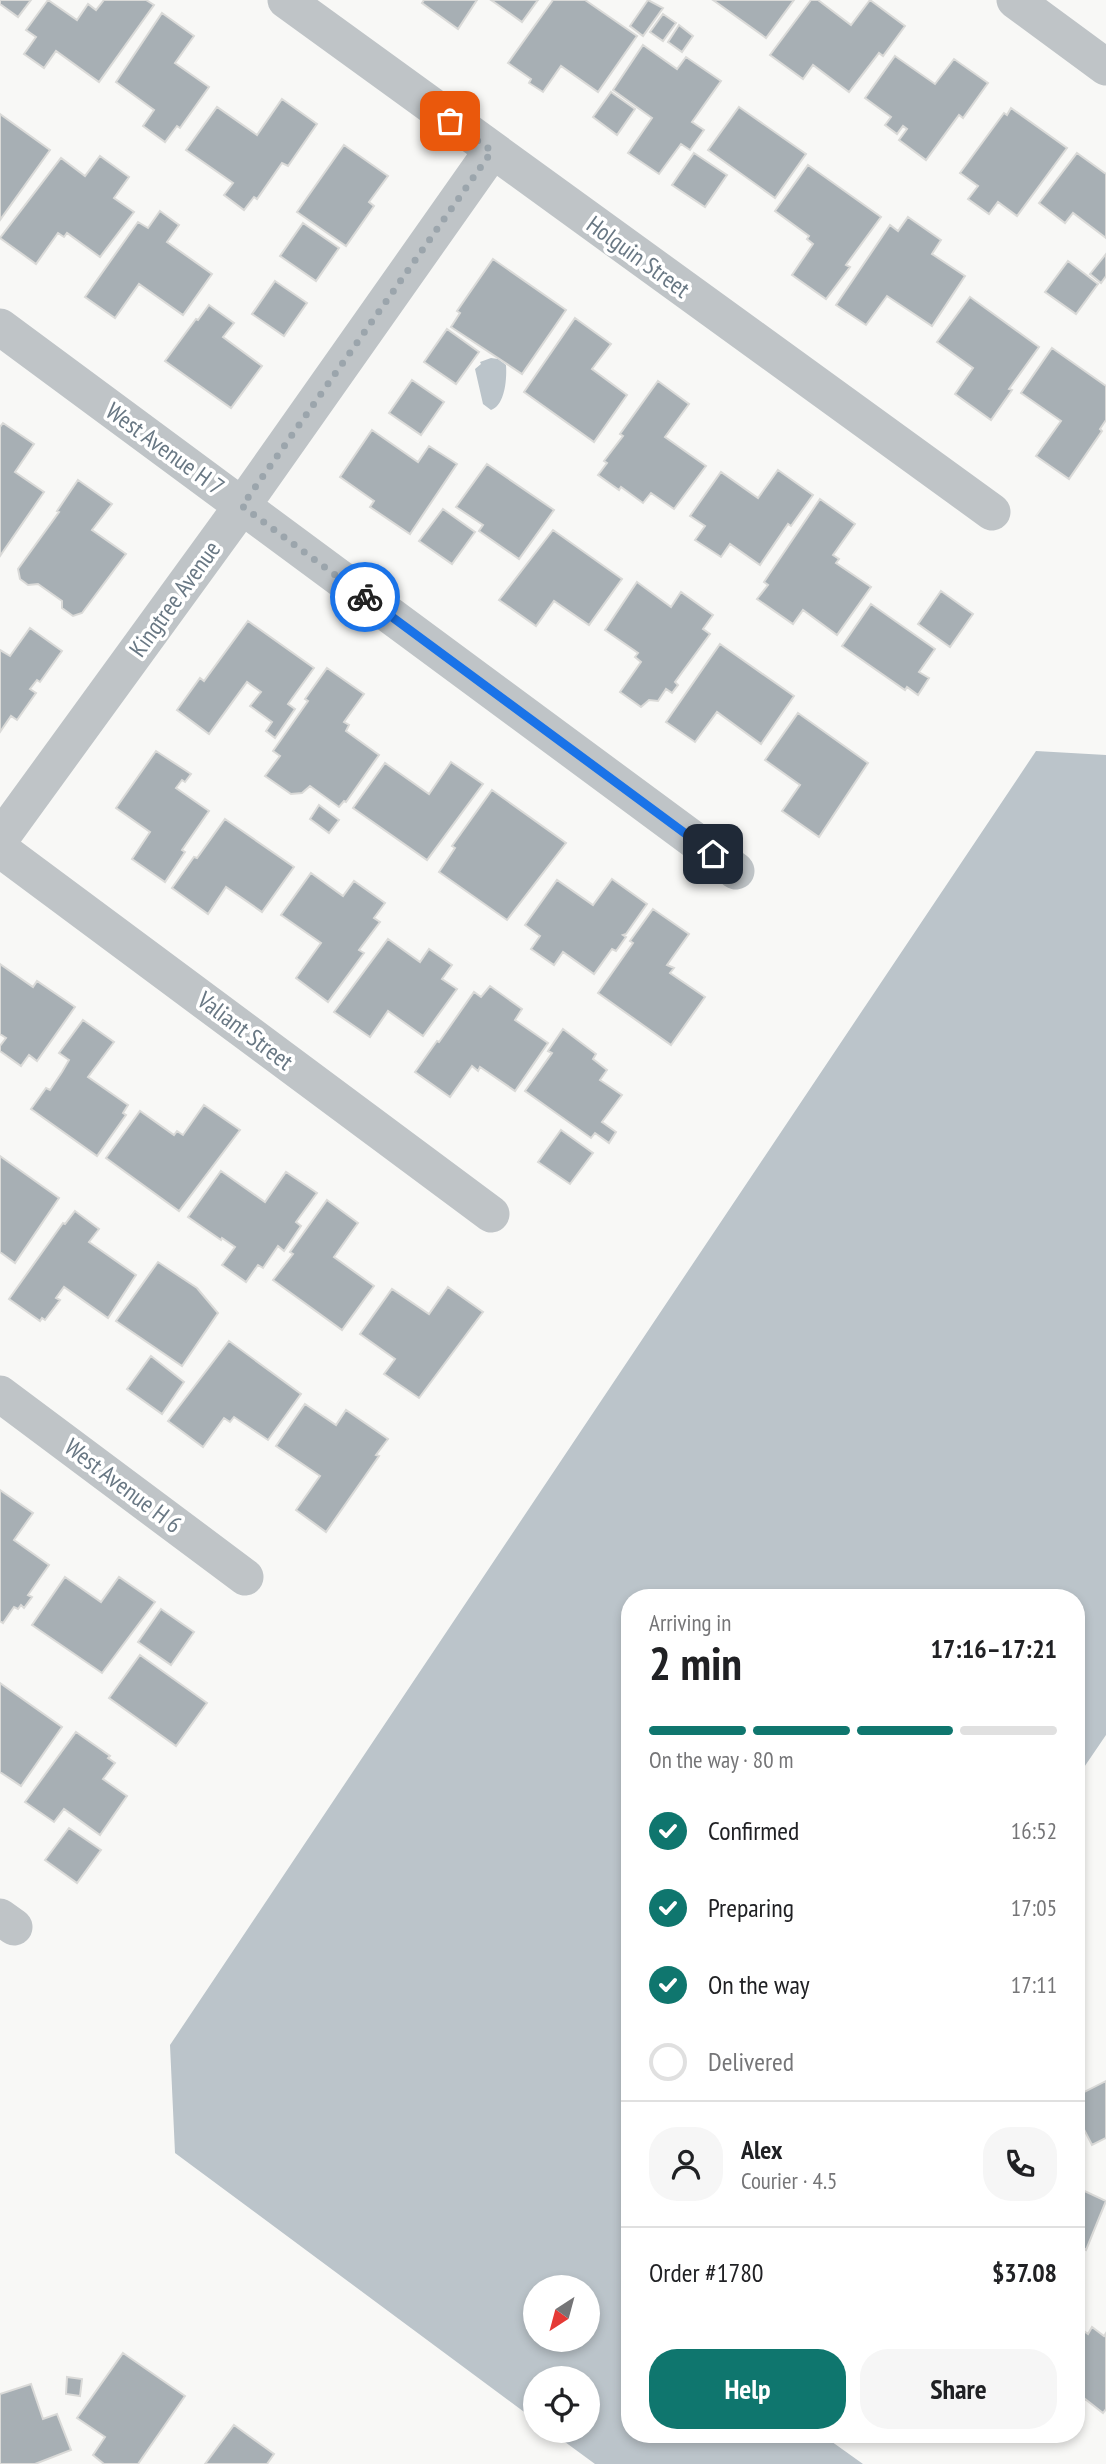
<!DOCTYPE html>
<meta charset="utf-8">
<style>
body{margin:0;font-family:"PT Sans Narrow",sans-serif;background:#f6f6f6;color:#202124;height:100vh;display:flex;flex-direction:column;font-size:26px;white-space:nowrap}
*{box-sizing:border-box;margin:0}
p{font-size:23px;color:#757577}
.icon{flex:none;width:38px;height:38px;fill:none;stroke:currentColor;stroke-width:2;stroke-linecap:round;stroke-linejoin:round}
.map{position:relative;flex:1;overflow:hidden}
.details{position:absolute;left:621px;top:1589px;width:464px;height:854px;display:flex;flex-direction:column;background:#fff;border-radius:28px;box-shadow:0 4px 10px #0003}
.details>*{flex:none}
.needle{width:46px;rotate:216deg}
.buttons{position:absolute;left:523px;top:2275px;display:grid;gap:14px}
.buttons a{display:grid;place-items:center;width:77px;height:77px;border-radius:50%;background:#fff;box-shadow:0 4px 10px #0003;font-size:35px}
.pin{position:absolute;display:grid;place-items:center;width:60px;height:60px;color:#fff;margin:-30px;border-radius:14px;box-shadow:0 4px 10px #0006}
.courier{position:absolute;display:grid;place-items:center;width:70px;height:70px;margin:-35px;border:5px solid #1a73e8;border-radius:50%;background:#fff;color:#222;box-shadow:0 2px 9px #0007}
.summary em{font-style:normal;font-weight:700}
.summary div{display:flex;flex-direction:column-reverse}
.summary{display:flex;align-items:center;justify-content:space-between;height:119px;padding:0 28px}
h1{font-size:46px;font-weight:700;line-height:52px}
.bar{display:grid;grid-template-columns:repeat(4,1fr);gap:10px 7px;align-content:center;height:84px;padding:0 28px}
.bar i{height:9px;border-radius:5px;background:#e0e0e0}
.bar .current{background:#0f766e}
.bar p{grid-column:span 4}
.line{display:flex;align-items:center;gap:18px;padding:0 28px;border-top:2px solid #e0e0e0}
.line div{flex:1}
.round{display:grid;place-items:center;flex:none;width:74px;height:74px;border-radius:28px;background:#f6f6f6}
ol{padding:0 28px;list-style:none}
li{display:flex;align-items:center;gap:21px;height:77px}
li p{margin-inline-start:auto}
li .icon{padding:7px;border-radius:50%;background:#0f766e;color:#fff;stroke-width:4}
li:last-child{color:#757577}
li i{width:38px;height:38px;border:4px solid #e0e0e0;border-radius:50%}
.cta{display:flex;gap:14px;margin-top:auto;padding:14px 28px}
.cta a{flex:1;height:80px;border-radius:28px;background:#0f766e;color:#fff;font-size:28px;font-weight:700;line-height:80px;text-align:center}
.cta a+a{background:#f6f6f6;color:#202124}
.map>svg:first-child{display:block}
.water{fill:#bbc4ca;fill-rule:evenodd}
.building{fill:#a7afb4;stroke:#dadad8;stroke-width:2}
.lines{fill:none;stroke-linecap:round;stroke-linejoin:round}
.minor{stroke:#bfc4c7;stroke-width:37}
.done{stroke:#9ba5ac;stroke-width:7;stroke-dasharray:0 12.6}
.route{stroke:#1a73e8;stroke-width:9}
.labels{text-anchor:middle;stroke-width:7;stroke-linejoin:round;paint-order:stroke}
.street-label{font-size:24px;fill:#697884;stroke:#fff}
</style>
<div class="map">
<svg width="1106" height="2464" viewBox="0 0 1106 2464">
<rect width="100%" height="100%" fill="#f8f8f6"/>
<path class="water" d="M491 358 498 359 506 365C507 379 505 405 491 410L483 404 475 369 481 364 480 362Z
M1036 751 1106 755V1735L1076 1779V1598H630V2434H821L863 2464H595L550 2431H588V2378H536L535 2420 175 2153 170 2045ZM536 2287H588V2340H536Z"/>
<path class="building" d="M0 0H31L18 17 0 4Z
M48 0 77 20 88 4 96 10 104 0H146L154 5 99 82 56 51 44 68 24 54 36 37 26 30Z
M424 0H477L458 29 422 3Z
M491 0H538L522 22Z
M553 0H585L637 36 598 92 561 66 543 92 529 83 531 79 508 63Z
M648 0 663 8 643 36 630 26Z
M713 0H794L766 38Z
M811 0H818L851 25 870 0 905 26 883 56 879 53 849 92 813 65 803 79 770 55Z
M162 13 194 36 175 63 209 87 180 128 177 126 165 142 143 126 154 110 116 82Z
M663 14 676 23 663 41 650 32Z
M679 25 693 36 682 52 668 42Z
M643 45 677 69 686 57 721 81 692 122 704 130 690 150 681 144 659 174 628 153 652 118 613 90Z
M895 56 935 84 954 59 988 83 963 118 959 115 926 160 899 140 907 129 903 126 897 134 885 125 891 117 865 98Z
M611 92 635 109 617 135 593 117Z
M282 99 317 124 288 166 282 163 257 199 254 197 244 210 224 195 233 183 186 150 217 107 257 135Z
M739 107 806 154 775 198 708 150Z
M1011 108 1067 148 1017 216 998 202 989 214 968 199 978 186 960 173 1004 113 1007 115Z
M0 114 50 150 0 220Z
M344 145 388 176 369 202 374 206 346 246 297 212Z
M694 153 727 175 705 207 672 185Z
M1077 153 1106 174V238L1073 213 1065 223 1039 203Z
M100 156 129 177 114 198 134 212 100 257 67 233 64 237 58 233 36 264 0 238 61 158 85 176Z
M808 165 881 217 846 265 850 267 826 299 792 275 813 244 807 239 809 236 775 211Z
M160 211 179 225 167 242 212 274 183 315 139 284 115 318 85 297 138 222 148 228Z
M908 217 941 240 932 254 965 276 932 326 887 296 866 325 836 305 890 225 898 231Z
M303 223 339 248 316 281 280 256Z
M1106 254V276L1101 283 1090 274Z
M493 259 566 310 522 374 451 327 460 313 457 311Z
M1068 261 1098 284 1076 314 1045 292Z
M275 281 307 303 284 336 252 314Z
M970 297 1039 347 1009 389 1012 390 991 420 955 394 973 368 937 342Z
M209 305 234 323 223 337 262 366 231 408 165 361 196 319 198 320Z
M575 318 611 344 592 369 627 395 594 442 524 392Z
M447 329 479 352 456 384 424 362Z
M1052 348 1106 386V420L1100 429 1102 431 1069 479 1036 456 1061 421 1021 393Z
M412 380 444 402 421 435 389 413Z
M658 381 689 404 665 437 706 466 674 509 651 493 643 503 621 487 619 490 598 475 607 463 604 461 623 436 620 434Z
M3 423 34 444 15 472 44 492 0 556V427Z
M372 430 418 462 429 446 457 464 410 534 370 507 374 501 340 477Z
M487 464 554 510 519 559 479 531 483 525 456 507Z
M778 470 813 495 791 526 788 524 760 565 730 544 721 557 695 540 705 526 690 516 721 472 758 498Z
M78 480 112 504 92 530 126 554 82 613 73 616 62 608V601L38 584 28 585 20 579 18 569 59 512 57 511Z
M820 499 855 524 833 555 839 559 836 563 871 587 837 635 803 610 793 624 757 599 768 585 764 582Z
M443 509 475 532 452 564 419 541Z
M553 530 622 579 589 625 554 601 536 626 499 600Z
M637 582 671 607 681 592 713 615 703 629 710 634 675 682 678 685 672 693 666 689 658 701 649 700 641 707 620 692 641 662 635 657 638 653 605 630Z
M941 591 973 614 950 647 918 624Z
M871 604 935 649 919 672 929 678 918 695 907 687 905 690 842 646Z
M248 621 314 668 288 704 295 709 275 738 266 731 272 722 250 706 261 692 247 682 209 734 177 710 200 678 204 681Z
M30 628 62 651 40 682 37 680 30 689 36 693 17 720 11 716 0 732V650L10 656Z
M720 644 794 696 761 744 717 712 695 742 666 722Z
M327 668 364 694 344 722 349 725 346 731 379 755 346 802 344 801 339 807 310 786 302 793 291 794 265 776 280 756 273 751 308 701 305 699Z
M798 713 868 763 819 837 782 811 800 785 765 760Z
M156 751 191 774 185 782 182 780 176 788 209 811 182 850 185 852 165 882 132 859 150 832 116 808Z
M451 762 483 784 427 860 353 808 385 763 429 794Z
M492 790 566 843 507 920 439 872 455 848 452 846Z
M319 805 339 820 329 833 310 819Z
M225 819 294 867 262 912 226 887 208 914 172 888 194 857 197 858Z
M311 873 343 896 354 881 385 903 374 918 380 922 359 950 364 953 328 1002 296 978 321 943 281 915Z
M612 879 647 904 626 934 623 935 626 937 616 951 612 949 594 974 563 952 554 965 531 949 540 936 525 925 557 880 593 905Z
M653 909 689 934 667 965 674 968 670 973 705 997 671 1045 598 993 633 943 630 941Z
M388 939 420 962 429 949 452 965 442 979 457 989 423 1036 388 1011 370 1037 334 1012Z
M0 964 33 987 37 981 75 1007 37 1061 29 1055 21 1066 0 1051V1046L6 1038 0 1034Z
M490 986 522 1009 515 1020 548 1043 515 1091 480 1067 478 1071 472 1066 450 1097 415 1072 437 1041 439 1042 474 992 481 997Z
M83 1020 114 1042 88 1077 128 1105 123 1113 126 1115 97 1156 31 1109 46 1088 50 1090 62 1072 69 1060 59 1053Z
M563 1029 596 1054 593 1059 607 1070 600 1080 622 1095 602 1122 616 1132 609 1143 595 1133 591 1138 525 1091 552 1053 548 1051Z
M204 1105 240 1130 179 1211 106 1158 140 1111 174 1135 177 1131 183 1135Z
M561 1130 593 1153 570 1184 538 1162Z
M0 1156 59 1198 15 1263 0 1252Z
M221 1171 265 1202 286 1172 317 1193 296 1222 301 1226 284 1251 278 1246 263 1268 258 1265 246 1282 222 1265 235 1247 222 1238 221 1240 188 1217Z
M327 1200 358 1223 334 1257 374 1286 342 1330 273 1280 293 1254 290 1252Z
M75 1211 99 1229 89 1242 136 1275 108 1318 64 1287 56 1298 60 1300 45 1320 42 1318 40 1321 9 1299 63 1223 65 1224Z
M158 1262 197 1288 218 1313 182 1366 116 1321Z
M448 1287 483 1312 419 1398 384 1374 395 1359 360 1334 392 1289 429 1314Z
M229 1341 301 1394 268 1440 234 1417 230 1422 224 1418 203 1447 168 1421Z
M151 1356 184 1382 162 1414 127 1389Z
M305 1404 336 1425 346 1410 388 1439 376 1455 379 1456 326 1532 296 1510 320 1476 276 1446Z
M0 1490 33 1513 14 1540 49 1565 28 1595 32 1597 24 1608 21 1605 18 1609 14 1607 3 1623 0 1621Z
M65 1577 101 1602 119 1577 155 1602 102 1673 32 1625Z
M161 1609 194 1632 171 1665 138 1642Z
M140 1655 207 1703 176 1746 109 1698Z
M0 1683 62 1727 21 1786 0 1772Z
M76 1732 110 1756 108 1758 115 1763 103 1779 127 1796 100 1835 64 1809 54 1822 25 1802Z
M69 1828 101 1850 77 1883 45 1860Z
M1106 2081V2138L1092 2145 1076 2114V2096Z
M1076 2187 1106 2201 1086 2250 1076 2245Z
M1076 2325 1088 2334 1092 2327 1104 2336 1106 2333V2409L1103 2413 1085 2399 1076 2411Z
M123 2353 185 2396 138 2464H104L93 2455 105 2437 77 2418Z
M67 2377 82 2379 80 2396 66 2394Z
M31 2384 43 2419 57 2414 71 2450 35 2464H0V2394Z
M234 2425 274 2454 267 2464H205Z"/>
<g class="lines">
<path class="minor" d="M286 0 992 512
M1015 0 1106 67
M0 327 736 871
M0 839 242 506 492 151
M0 849 491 1214
M0 1394 245 1577
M0 1917 14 1927"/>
</g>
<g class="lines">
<path class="done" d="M365 597 242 506 492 151 450 121"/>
<path class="route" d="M365 597 713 854"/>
</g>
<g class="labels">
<g class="street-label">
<text transform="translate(638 257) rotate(36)" y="8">Holguin Street</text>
<text transform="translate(165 449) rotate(36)" y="8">West Avenue H 7</text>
<text transform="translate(175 599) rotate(-54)" y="8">Kingtree Avenue</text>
<text transform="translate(245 1031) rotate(37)" y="8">Valiant Street</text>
<text transform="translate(123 1486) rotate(37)" y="8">West Avenue H 6</text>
</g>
</g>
</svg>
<div class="buttons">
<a><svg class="needle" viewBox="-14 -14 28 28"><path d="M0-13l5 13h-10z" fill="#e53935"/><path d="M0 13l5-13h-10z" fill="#757577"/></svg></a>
<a><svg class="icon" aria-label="locate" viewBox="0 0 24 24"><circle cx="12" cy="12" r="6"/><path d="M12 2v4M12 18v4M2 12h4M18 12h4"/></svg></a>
</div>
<div class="pin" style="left:450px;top:121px;background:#ea580c"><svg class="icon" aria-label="bag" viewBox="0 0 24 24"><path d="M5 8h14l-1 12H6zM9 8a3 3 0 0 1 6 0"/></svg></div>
<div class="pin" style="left:713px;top:854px;background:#1f2937"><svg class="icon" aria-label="home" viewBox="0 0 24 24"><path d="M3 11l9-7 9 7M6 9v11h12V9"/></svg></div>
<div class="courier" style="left:365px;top:597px"><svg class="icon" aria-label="bike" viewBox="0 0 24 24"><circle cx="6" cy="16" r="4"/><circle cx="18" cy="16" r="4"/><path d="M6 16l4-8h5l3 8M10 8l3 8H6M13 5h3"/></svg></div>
<section class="details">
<div class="summary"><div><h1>2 min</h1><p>Arriving in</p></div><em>17:16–17:21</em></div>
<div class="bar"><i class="current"></i><i class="current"></i><i class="current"></i><i></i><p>On the way · 80 m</p></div>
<ol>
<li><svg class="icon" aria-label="check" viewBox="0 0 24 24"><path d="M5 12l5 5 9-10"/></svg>Confirmed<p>16:52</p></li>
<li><svg class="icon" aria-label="check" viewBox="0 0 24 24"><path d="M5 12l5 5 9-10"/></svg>Preparing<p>17:05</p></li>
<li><svg class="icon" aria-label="check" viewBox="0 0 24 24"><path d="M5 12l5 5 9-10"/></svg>On the way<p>17:11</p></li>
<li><i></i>Delivered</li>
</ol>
<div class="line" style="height:126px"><a class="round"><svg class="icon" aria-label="person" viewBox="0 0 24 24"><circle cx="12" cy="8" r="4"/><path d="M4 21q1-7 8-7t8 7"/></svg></a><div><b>Alex</b><p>Courier · 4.5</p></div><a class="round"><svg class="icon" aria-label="phone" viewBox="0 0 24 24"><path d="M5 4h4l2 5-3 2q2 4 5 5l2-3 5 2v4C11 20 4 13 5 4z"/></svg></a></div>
<div class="line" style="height:91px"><div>Order #1780</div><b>$37.08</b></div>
<div class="cta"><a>Help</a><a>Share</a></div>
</section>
</div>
